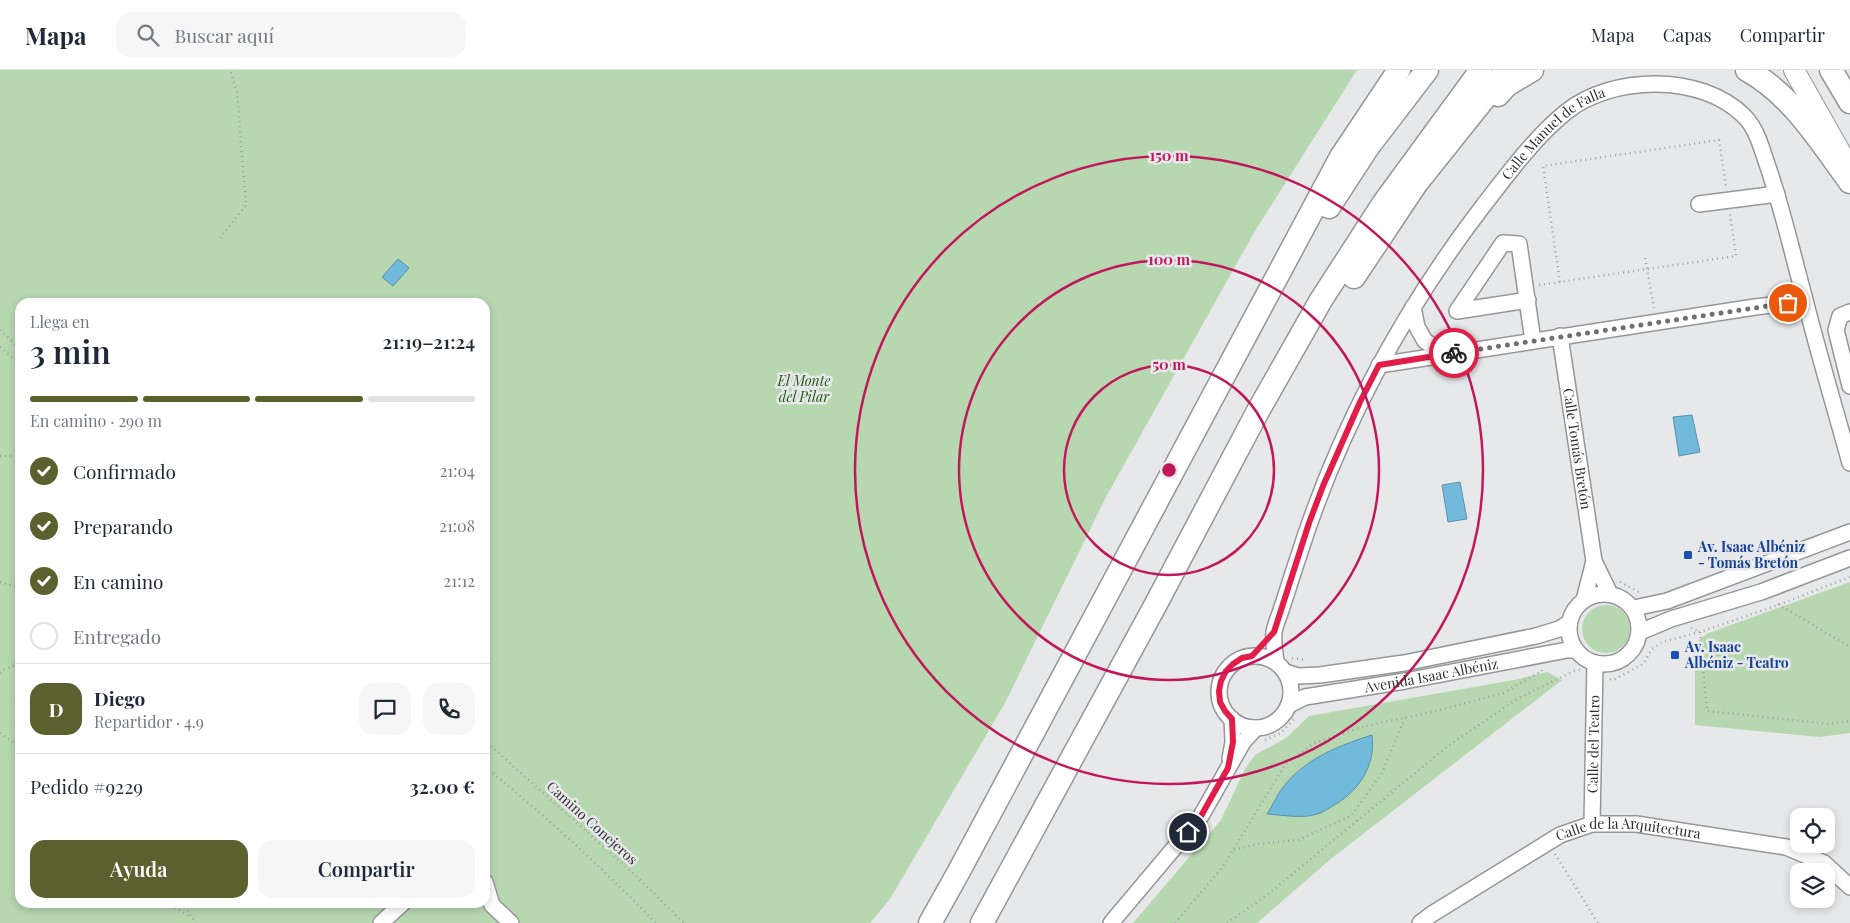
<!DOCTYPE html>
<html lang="es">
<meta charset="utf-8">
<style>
body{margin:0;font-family:"Playfair Display",serif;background:#f6f6f7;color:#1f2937;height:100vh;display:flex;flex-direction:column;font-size:19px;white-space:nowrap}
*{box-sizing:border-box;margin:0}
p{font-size:16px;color:#747a83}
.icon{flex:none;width:28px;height:28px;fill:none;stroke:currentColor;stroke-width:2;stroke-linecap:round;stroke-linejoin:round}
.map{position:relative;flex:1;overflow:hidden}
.side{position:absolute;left:15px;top:228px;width:475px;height:610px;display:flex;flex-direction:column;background:#fff;border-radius:15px;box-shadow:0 2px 8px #0003}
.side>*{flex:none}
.buttons{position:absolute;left:1790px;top:738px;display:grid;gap:10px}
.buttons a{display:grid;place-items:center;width:45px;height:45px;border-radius:10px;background:#fff;box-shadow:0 2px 8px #0003;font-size:25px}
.pin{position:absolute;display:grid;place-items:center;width:42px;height:42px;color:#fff;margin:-21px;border:2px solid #fff;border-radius:50%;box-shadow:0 1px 5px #0007}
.courier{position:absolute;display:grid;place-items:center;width:50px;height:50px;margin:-25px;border:4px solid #e11d48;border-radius:50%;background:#fff;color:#222;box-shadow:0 1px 6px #0007}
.headline em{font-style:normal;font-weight:600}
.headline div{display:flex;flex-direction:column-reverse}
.headline{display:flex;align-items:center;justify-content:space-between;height:85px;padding:0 15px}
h1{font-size:32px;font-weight:600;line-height:38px}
.bar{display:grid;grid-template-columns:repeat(4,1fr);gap:8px 5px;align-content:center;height:60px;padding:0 15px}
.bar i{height:6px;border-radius:4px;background:#e0e1e3}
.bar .selected{background:#5c602e}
.bar p{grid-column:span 4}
.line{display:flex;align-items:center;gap:12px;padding:0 15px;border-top:1px solid #e0e1e3}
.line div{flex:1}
.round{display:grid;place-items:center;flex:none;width:52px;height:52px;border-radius:15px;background:#f6f6f7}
ol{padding:0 15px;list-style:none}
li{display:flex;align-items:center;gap:15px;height:55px}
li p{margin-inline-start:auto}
li .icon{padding:5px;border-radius:50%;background:#5c602e;color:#fff;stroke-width:4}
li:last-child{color:#747a83}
li i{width:28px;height:28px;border:2px solid #e0e1e3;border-radius:50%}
.button{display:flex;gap:10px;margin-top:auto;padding:10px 15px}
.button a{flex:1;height:58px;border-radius:15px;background:#5c602e;color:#fff;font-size:20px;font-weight:600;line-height:58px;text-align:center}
.button a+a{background:#f6f6f7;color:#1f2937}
header{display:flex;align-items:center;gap:30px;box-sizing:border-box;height:70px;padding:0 25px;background:#fff;border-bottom:1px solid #e0e1e3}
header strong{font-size:24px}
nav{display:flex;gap:28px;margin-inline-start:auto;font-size:18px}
.search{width:350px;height:45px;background:#f6f6f7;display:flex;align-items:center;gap:12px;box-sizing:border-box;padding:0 18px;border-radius:15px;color:#747a83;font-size:19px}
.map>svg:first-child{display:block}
.green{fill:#b7d7b1;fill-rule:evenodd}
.water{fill:#71badc;stroke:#5d90a8}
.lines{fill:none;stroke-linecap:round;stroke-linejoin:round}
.minor-casing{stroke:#959698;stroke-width:18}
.major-casing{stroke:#959698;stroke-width:22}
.highway-casing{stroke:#959698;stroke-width:25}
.path{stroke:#a0a1a3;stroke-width:2.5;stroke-dasharray:1 4;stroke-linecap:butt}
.minor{stroke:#fff;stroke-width:15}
.major{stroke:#fff;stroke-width:20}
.highway{stroke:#fff;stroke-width:22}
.done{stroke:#6f7071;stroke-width:5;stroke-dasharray:0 9}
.route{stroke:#e11d48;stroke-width:6}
.ring{fill:none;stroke:#c2185b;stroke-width:2.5}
.transit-dot{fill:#1a4fb4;stroke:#e7e8ea;stroke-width:2}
.labels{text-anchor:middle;stroke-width:5;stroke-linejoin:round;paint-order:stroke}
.street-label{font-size:14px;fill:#2f2f30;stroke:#e7e8ea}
.park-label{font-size:14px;font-style:italic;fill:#205912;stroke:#e7e8ea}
.transit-label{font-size:14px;font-weight:bold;fill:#164399;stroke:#e7e8ea;text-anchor:start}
.centre{fill:#c2185b;stroke:#e7e8ea;stroke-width:2.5}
.ring-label{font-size:15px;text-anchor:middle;font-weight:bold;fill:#c2185b;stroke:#e7e8ea;stroke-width:5;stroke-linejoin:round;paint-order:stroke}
</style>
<header>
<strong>Mapa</strong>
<div class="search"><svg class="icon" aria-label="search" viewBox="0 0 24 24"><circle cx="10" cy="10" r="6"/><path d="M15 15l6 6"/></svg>Buscar aquí</div>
<nav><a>Mapa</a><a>Capas</a><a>Compartir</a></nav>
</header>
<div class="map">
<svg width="1850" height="853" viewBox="0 0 1850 853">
<rect width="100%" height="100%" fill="#e7e8ea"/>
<path class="green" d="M0 0H1357L1255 161 1106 427 1005 633 890 829 870 853H0ZM20 232H485V832H20Z
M1850 512V663L1820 667 1695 655V574L1706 564Z
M1582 559a24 24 0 1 1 48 0a24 24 0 1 1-48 0Z
M1547 602 1562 610 1332 788 1257 853H1133L1221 750 1245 699 1255 685 1286 668 1309 646 1514 610Z"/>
<path class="water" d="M398 189 409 198 393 216 382 207Z
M1692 345 1700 382 1679 386 1673 347Z
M1460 412 1467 449 1448 452 1442 415Z
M1372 665C1376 697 1358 722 1331 737 1327 739 1322 743 1317 744 1303 749 1283 745 1267 744 1273 735 1277 725 1283 717 1306 688 1338 676 1372 665Z"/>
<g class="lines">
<defs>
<g id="minor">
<path d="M1699 134 1777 124"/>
<path d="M1528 230 1457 241 1503 173 1519 174 1533 271"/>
<path d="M1413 237 1417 257 1425 271 1445 284"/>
<path d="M1850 242 1840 246 1836 260 1850 316"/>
<path id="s1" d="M1560 266 1594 491 1610 524"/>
<path d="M1379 295 1755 237 1805 231"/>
<circle cx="1604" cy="559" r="35"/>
<path d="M1584 530 1594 491"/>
<path d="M1634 538 1667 531 1850 462"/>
<path d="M1640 562 1671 549 1761 522 1850 488"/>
<circle cx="1255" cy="622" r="36"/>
<path id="s2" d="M1276 592C1275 583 1273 572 1274 562 1275 555 1279 547 1281 540 1287 523 1292 505 1298 488 1338 361 1402 242 1483 136 1508 104 1534 68 1566 42 1612 5 1701 3 1744 46 1757 59 1761 77 1767 94 1782 137 1792 182 1804 226 1818 282 1835 338 1850 393"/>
<path d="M1286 602 1298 606 1320 605 1404 593 1536 566 1559 559 1569 553"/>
<path id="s3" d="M1289 635 1305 627 1405 611 1567 580H1576"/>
<path d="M1230 689 1233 672 1232 649"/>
<path id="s4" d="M1592 754 1595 593"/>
<path d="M485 812 492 835 511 853"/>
<path d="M381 853 404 832"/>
<path d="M1111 853 1201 746 1243 672 1256 658"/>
<path id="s5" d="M1420 853 1432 844 1560 765 1592 754H1636L1786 777 1824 793 1850 817"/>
</g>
<path id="major" d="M1794 0 1846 92"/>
<path id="highway" d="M1747 0C1792 25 1820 71 1850 112
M1831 0 1850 32
M1498 25 1507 15 1532 0
M1329 137 1368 77 1427 0
M1354 207 1416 114 1507 0
M930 853 958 803 1341 87 1399 0
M982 853 1156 534 1258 341 1321 230 1383 134 1481 0"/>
</defs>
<use href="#minor" class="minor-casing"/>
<use href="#major" class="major-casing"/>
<use href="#highway" class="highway-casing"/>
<path class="path" d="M220 168 246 135 237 22 230 0
M1645 188 1654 238
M1560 212 1543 96 1719 70 1726 116
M1539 215 1736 186 1730 144
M0 260 20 279
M0 277 20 294
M0 386H20
M0 512 20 518
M1620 512 1639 522
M1778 534 1850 577
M1691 558 1700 562 1707 641 1830 654 1850 651
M1292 588 1307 590
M0 603 3 600 20 593
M1610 609 1613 610 1643 594 1652 579 1662 572 1700 562 1778 535 1850 507
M0 663 20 677
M485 668 492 677 634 804 684 853
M1265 670 1281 663 1296 647
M485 697C545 745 602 798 656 853
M1234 780 1258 774 1298 770 1351 746 1382 703 1405 648
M1555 784 1598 853
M140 832 176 838 191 847
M182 832 196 853
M1175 853 1222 798 1285 695 1314 673 1366 656 1436 641 1503 623 1542 601 1541 598
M1227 853 1267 825 1448 676 1517 629 1574 601 1581 600"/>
<use href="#minor" class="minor"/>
<use href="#major" class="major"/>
<use href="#highway" class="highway"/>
</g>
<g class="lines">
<path class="done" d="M1454 283 1788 233"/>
<path class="route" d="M1188 762 1201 746 1228 698 1233 672 1232 649 1225 641 1220 632 1219 621 1221 611 1226 601 1233 594 1242 588 1252 586 1274 562 1309 453 1323 416 1360 332 1379 295 1454 283"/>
</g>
<g class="ring">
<circle cx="1169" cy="400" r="105"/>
<circle cx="1169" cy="400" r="210"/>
<circle cx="1169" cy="400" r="314"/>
</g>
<g class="transit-dot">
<rect x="1683" y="480" width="10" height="10" rx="2.5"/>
<rect x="1670" y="580" width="10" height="10" rx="2.5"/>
</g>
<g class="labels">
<g class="street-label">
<text dy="5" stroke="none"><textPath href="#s2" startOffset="610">Calle Manuel de Falla</textPath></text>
<text dy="5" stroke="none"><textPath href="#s1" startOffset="114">Calle Tomás Bretón</textPath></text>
<text dy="5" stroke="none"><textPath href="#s3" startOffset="146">Avenida Isaac Albéniz</textPath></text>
<text dy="5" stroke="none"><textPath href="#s4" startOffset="80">Calle del Teatro</textPath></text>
<text transform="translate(592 753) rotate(42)" y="5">Camino Conejeros</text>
<text dy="5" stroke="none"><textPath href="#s5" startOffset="235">Calle de la Arquitectura</textPath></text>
</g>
<g class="park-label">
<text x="804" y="316">El Monte<tspan x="804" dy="16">del Pilar</tspan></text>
</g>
<g class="transit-label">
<text x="1698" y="482">Av. Isaac Albéniz<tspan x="1698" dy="16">- Tomás Bretón</tspan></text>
<text x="1685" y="582">Av. Isaac<tspan x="1685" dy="16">Albéniz - Teatro</tspan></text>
</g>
</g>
<circle cx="1169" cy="400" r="8" class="centre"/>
<g class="ring-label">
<text x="1169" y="91">150 m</text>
<text x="1169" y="195">100 m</text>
<text x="1169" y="300">50 m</text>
</g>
</svg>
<div class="buttons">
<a><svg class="icon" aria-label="locate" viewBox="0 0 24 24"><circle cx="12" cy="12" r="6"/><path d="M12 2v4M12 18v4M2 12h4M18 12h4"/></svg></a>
<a><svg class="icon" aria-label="layers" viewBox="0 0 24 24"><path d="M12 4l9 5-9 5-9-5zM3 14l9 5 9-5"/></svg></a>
</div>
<div class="pin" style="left:1788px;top:233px;background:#ea580c"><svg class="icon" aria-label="bag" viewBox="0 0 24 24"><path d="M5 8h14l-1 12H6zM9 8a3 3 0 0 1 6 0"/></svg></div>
<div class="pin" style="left:1188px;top:762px;background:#1f2937"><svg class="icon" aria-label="home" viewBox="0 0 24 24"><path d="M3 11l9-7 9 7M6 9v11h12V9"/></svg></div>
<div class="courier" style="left:1454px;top:283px"><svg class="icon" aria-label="bike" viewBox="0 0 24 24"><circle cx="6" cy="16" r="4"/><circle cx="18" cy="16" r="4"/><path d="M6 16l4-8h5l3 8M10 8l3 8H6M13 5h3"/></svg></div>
<section class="side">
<div class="headline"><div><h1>3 min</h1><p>Llega en</p></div><em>21:19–21:24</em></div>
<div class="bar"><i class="selected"></i><i class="selected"></i><i class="selected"></i><i></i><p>En camino · 290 m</p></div>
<ol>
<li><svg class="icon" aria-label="check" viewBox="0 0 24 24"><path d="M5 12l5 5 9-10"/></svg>Confirmado<p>21:04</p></li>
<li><svg class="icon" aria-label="check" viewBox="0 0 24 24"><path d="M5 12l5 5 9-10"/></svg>Preparando<p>21:08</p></li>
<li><svg class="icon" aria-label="check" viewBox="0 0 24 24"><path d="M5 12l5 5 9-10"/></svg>En camino<p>21:12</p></li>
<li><i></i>Entregado</li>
</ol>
<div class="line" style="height:90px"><b class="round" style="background:#5c602e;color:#fff">D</b><div><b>Diego</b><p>Repartidor · 4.9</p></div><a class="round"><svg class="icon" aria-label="chat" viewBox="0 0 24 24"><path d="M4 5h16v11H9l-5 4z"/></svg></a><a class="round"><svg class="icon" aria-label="phone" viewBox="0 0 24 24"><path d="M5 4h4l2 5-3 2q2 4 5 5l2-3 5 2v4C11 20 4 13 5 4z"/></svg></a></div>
<div class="line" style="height:65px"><div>Pedido #9229</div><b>32.00 €</b></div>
<div class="button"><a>Ayuda</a><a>Compartir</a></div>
</section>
</div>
